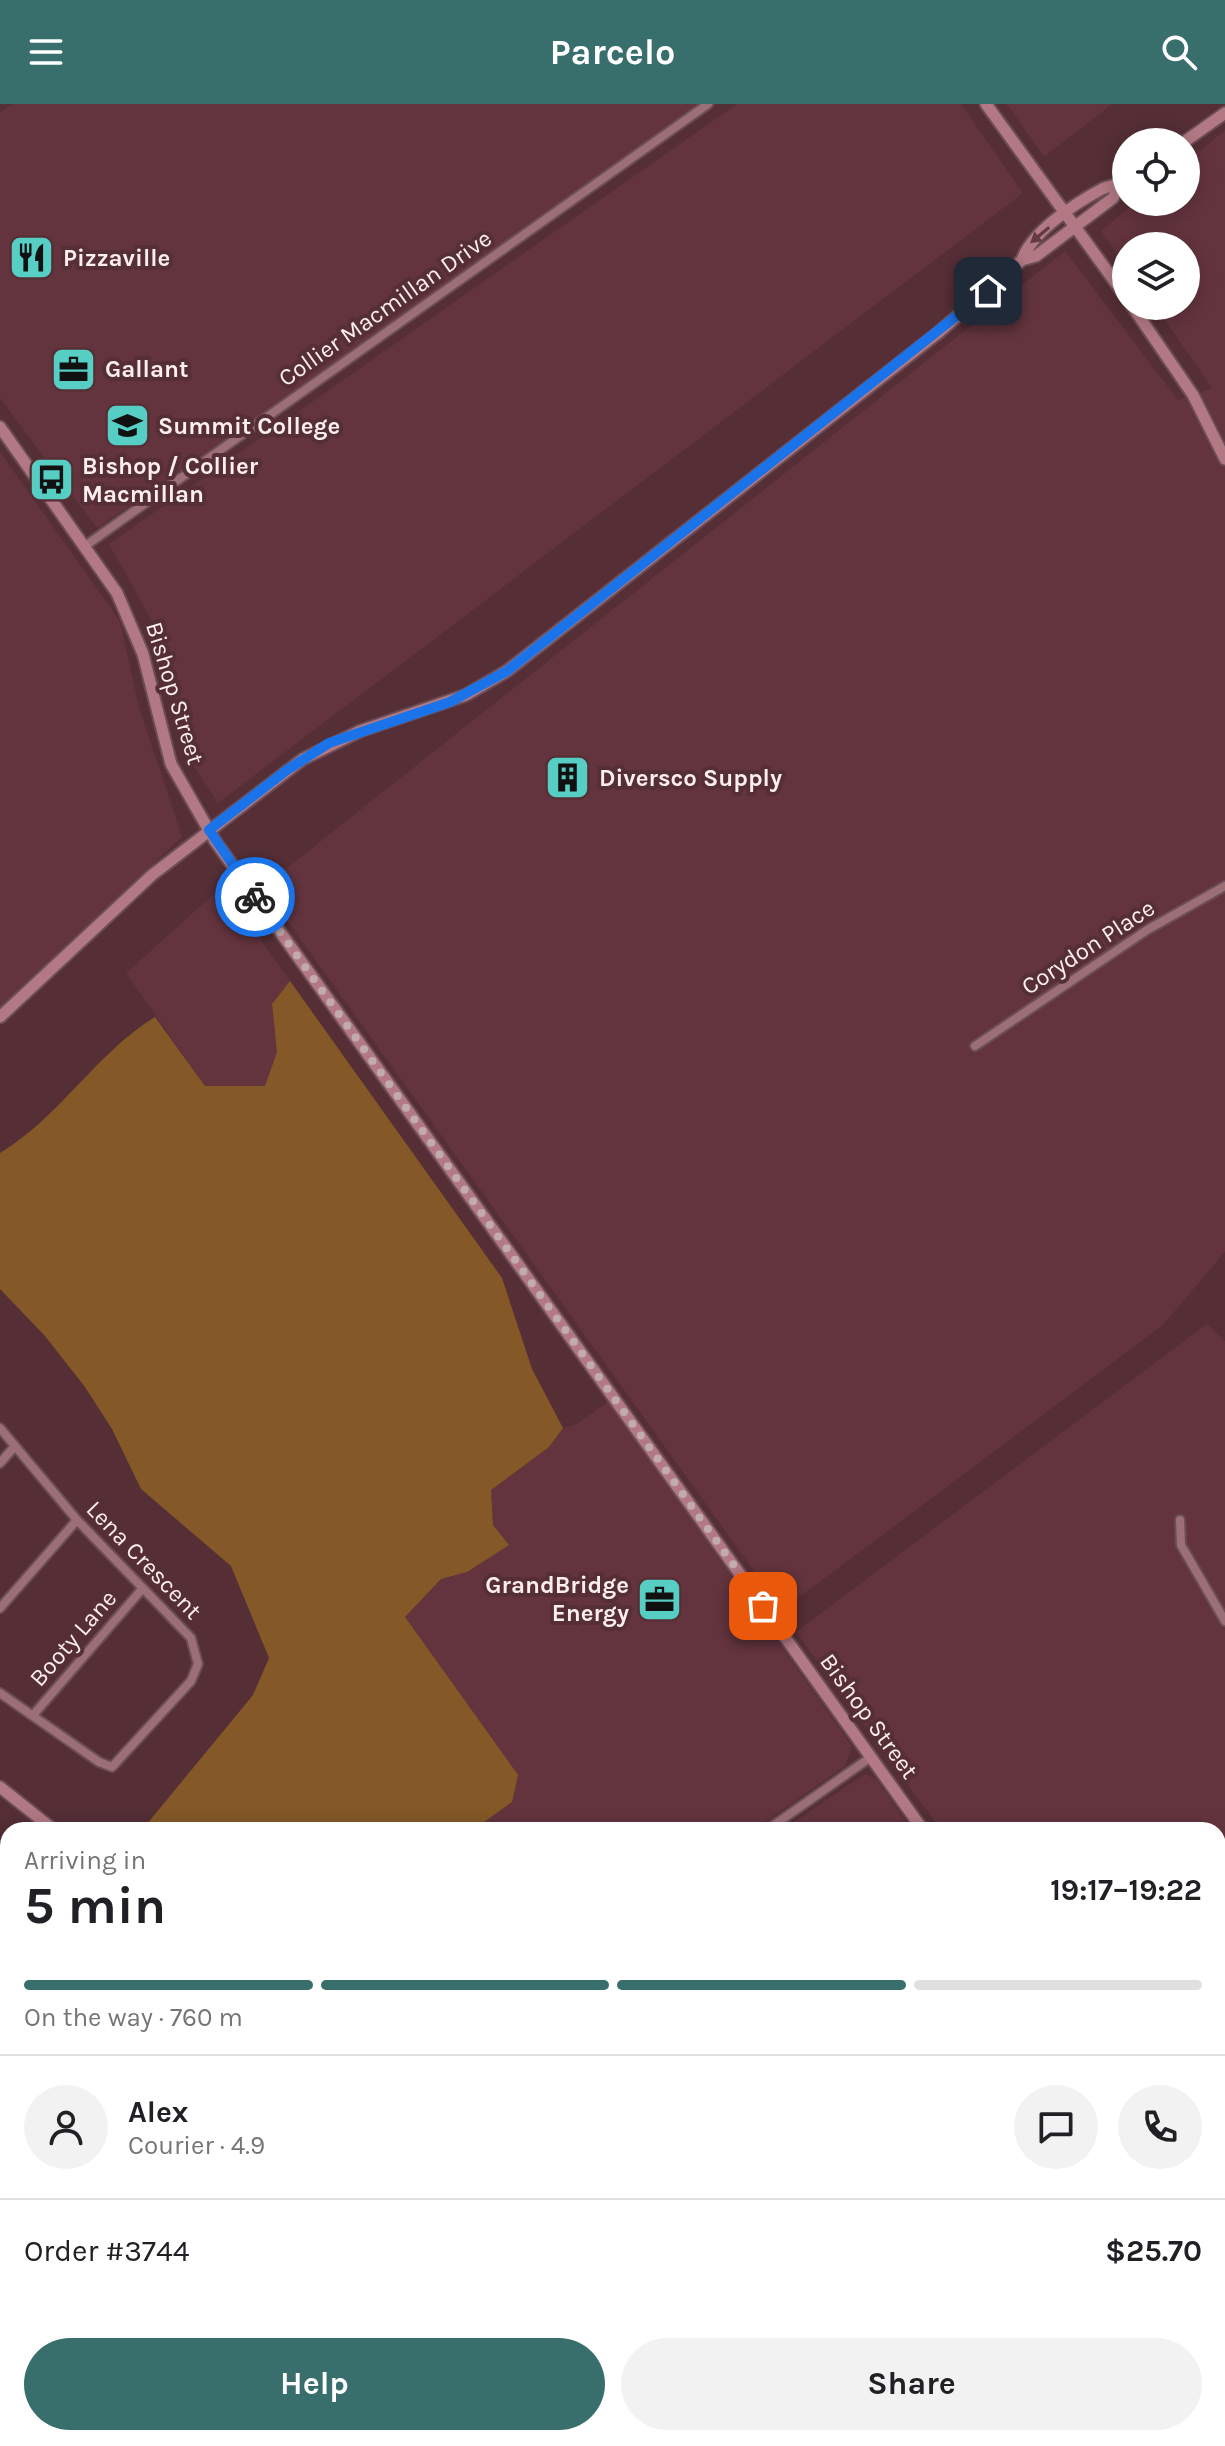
<!DOCTYPE html>
<meta charset="utf-8">
<style>
body{margin:0;font-family:Karla,sans-serif;background:#f2f2f2;color:#202124;height:100vh;display:flex;flex-direction:column;font-size:30px;white-space:nowrap}
*{box-sizing:border-box;margin:0}
p{font-size:26px;color:#757577}
.icon{flex:none;width:44px;height:44px;fill:none;stroke:currentColor;stroke-width:2;stroke-linecap:round;stroke-linejoin:round}
.map{position:relative;flex:1;overflow:hidden}
.drawer{position:absolute;left:0px;top:1718px;width:1226px;height:624px;display:flex;flex-direction:column;background:#fff;border-radius:24px 24px 0 0;box-shadow:0 4px 20px #0003}
.drawer>*{flex:none}
.controls{position:absolute;left:1112px;top:24px;display:grid;gap:16px}
.controls a{display:grid;place-items:center;width:88px;height:88px;border-radius:50%;background:#fff;box-shadow:0 4px 20px #0003;font-size:40px}
.pin{position:absolute;display:grid;place-items:center;width:68px;height:68px;color:#fff;margin:-34px;border-radius:16px;box-shadow:0 4px 12px #0006}
.courier{position:absolute;display:grid;place-items:center;width:80px;height:80px;margin:-40px;border:6px solid #1a73e8;border-radius:50%;background:#fff;color:#222;box-shadow:0 2px 10px #0007}
.overview em{font-style:normal;font-weight:700}
.overview div{display:flex;flex-direction:column-reverse}
.overview{display:flex;align-items:center;justify-content:space-between;height:136px;padding:0 24px}
h1{font-size:52px;font-weight:700;line-height:60px}
.bar{display:grid;grid-template-columns:repeat(4,1fr);gap:12px 8px;align-content:center;height:96px;padding:0 24px}
.bar i{height:10px;border-radius:6px;background:#e0e0e0}
.bar .on{background:#386f6c}
.bar p{grid-column:span 4}
.line{display:flex;align-items:center;gap:20px;padding:0 24px;border-top:2px solid #e0e0e0}
.line div{flex:1}
.round{display:grid;place-items:center;flex:none;width:84px;height:84px;border-radius:42px;background:#f2f2f2}
.action{display:flex;gap:16px;margin-top:auto;padding:16px 24px}
.action a{flex:1;height:92px;border-radius:48px;background:#386f6c;color:#fff;font-size:32px;font-weight:700;line-height:92px;text-align:center}
.action a+a{background:#f2f2f2;color:#202124}
header{display:flex;justify-content:space-between;align-items:center;height:104px;padding:0 24px;background:#386f6c;color:#fff;font-size:36px;font-weight:700}
.map>svg:first-child{display:block}
.built{fill:#63343e}
.green{fill:#6a461a}
.forest{fill:#845927}
.lines{fill:none;stroke-linecap:round;stroke-linejoin:round}
.street-casing{stroke:#6c4d55;stroke-width:12}
.secondary-casing{stroke:#6c4d55;stroke-width:15}
.street{stroke:#9c6f77;stroke-width:8}
.secondary{stroke:#b27984;stroke-width:11}
.oneway{fill:#633942}
.done{stroke:#c2abaf;stroke-width:8;stroke-dasharray:0 14.4}
.route{stroke:#1a73e8;stroke-width:10}
.labels{text-anchor:middle;stroke-width:8;stroke-linejoin:round;paint-order:stroke}
.poi-label{font-size:24px;font-weight:bold;fill:#fdeef0;stroke:#552e36;text-anchor:start}
.street-label{font-size:24px;fill:#fdeef0;stroke:#552e36}
</style>
<header><svg class="icon" aria-label="menu" viewBox="0 0 24 24"><path d="M4 6h16M4 12h16M4 18h16"/></svg>Parcelo<svg class="icon" aria-label="search" viewBox="0 0 24 24"><circle cx="10" cy="10" r="6"/><path d="M15 15l6 6"/></svg></header>
<div class="map">
<svg width="1225" height="2342" viewBox="0 0 1225 2342">
<rect width="100%" height="100%" fill="#552e36"/>
<path class="built" d="M12 0H700L514 137 97 424 0 294V8Z
M737 0H961L1023 89 218 699 188 653 152 517 109 440Z
M1007 0H1112L1044 53Z
M1225 26V1148L1163 1221 782 1506 263 783 1065 147 1178 296 1212 284 1155 202H1186V142H1126V162L1101 127 1136 98H1186V58Z
M0 348 120 517 139 604 182 733 0 903Z
M223 782 290 877 272 900 277 948 265 982H205L126 869Z
M1207 1220 1225 1237V1775L1218 1780V1726H941L796 1528Z
M608 1298 852 1642 845 1662 754 1726H473L512 1698 404 1513 441 1475 467 1468 508 1441 493 1421 491 1386 549 1343 563 1324 575 1321Z
M865 1670 877 1676 912 1726H782Z
M1225 1835V2131L1218 2121V1840Z
M1225 2217V2342H1041L1053 2334H1218V2222Z
M95 2334H414L401 2342H97Z
M898 2334H1015L1004 2342H903Z"/>
<path class="green" d="M0 1831 8 1837V1904L0 1910Z
M610 2334H898L903 2342H609Z"/>
<path class="forest" d="M290 877 502 1174 532 1265 563 1324 549 1343 491 1386 493 1421 509 1441 467 1468 441 1475 405 1513 518 1671 512 1698 473 1726H142L253 1591 269 1554 231 1462 141 1385 112 1325 85 1283 45 1232 0 1185V1049C60 1013 96 949 155 913L205 982H265L277 948 272 900Z"/>
<g class="lines">
<defs>
<path id="street" d="M85 442 708 0
M975 942 1147 826 1225 782
M0 1324 77 1416 191 1534 198 1560 191 1577 112 1663 99 1658 0 1589
M0 1359 15 1342
M1180 1416 1181 1441 1225 1517
M0 1504 77 1416
M34 1610 143 1484
M767 1726 871 1653
M0 2048 8 2042
M0 2208 8 2206
M1218 2208 1225 2203
M1020 2342 1032 2334"/>
<path id="secondary" d="M986 0 1126 193
M1184 38 1225 9
M1022 156 1036 152 1113 94 1120 81
M1132 202 1193 291 1225 355
M0 323 117 489 143 550 171 660 215 737 923 1726
M0 913 152 771 303 655 360 627 466 591 507 567 938 229 1022 156C1032 127 1076 99 1102 85 1110 81 1118 82 1126 77
M0 1683 54 1726
M1218 1799 1225 1794
M1218 1819 1225 1814
M0 2052 8 2062
M1218 2141 1225 2151
M80 2334 83 2342
M515 2334 521 2342
M542 2334 549 2342
M440 2342 452 2334
M469 2342 480 2334"/>
</defs>
<use href="#street" class="street-casing"/>
<use href="#secondary" class="secondary-casing"/>
<use href="#street" class="street"/>
<use href="#secondary" class="secondary"/>
</g>
<defs><path id="oneway-solid" d="M-6-.8H1V-3.2L6.5 0L1 3.2V.8H-6Z" transform="scale(2)"/></defs>
<use class="oneway" href="#oneway-solid" transform="translate(1040 131) rotate(140)"/>
<g class="lines">
<path class="done" d="M255 793 763 1502"/>
<path class="route" d="M255 793 209 726 287 666 329 639 450 598 507 567 988 187"/>
</g>
<defs>
<symbol id="restaurant-square" viewBox="-11 -11 22 22"><rect x="-9" y="-9" width="18" height="18" rx="4" fill="#56cec4" stroke="#552e36"/><path d="M-5-6h1v4h1v-4h1v4h1v-4h1v5L-1.5 .5V6h-2V.5L-5-1ZM5-6V6H3V1.5H1.5Q1.5-4 5-6Z" fill="#111"/></symbol>
<symbol id="office-square" viewBox="-11 -11 22 22"><rect x="-9" y="-9" width="18" height="18" rx="4" fill="#56cec4" stroke="#552e36"/><path d="M-6-3h4V-5.5h4V-3h4V5H-6ZM-1-4.5V-3h2v-1.5ZM-6 0V1H6V0Z" fill="#111"/></symbol>
<symbol id="university-square" viewBox="-11 -11 22 22"><rect x="-9" y="-9" width="18" height="18" rx="4" fill="#56cec4" stroke="#552e36"/><path d="M0-5L7-2L0 1L-7-2ZM-4 1L0 2.5L4 1V4Q0 6-4 4Z" fill="#111"/></symbol>
<symbol id="bus-square" viewBox="-11 -11 22 22"><rect x="-9" y="-9" width="18" height="18" rx="4" fill="#56cec4" stroke="#552e36"/><path d="M-5-6H5V4H4V6H2V4H-2V6H-4V4H-5ZM-3.5-4V0h7V-4ZM-3.5 1.2v1.5H-2V1.2ZM2 1.2v1.5H3.5V1.2Z" fill="#111"/></symbol>
<symbol id="building-square" viewBox="-11 -11 22 22"><rect x="-9" y="-9" width="18" height="18" rx="4" fill="#56cec4" stroke="#552e36"/><path d="M-4-6H4V6H1V3H-1V6H-4ZM-2.5-4.3h1.7v1.8h-1.7ZM.8-4.3h1.7v1.8H.8ZM-2.5-1h1.7V.8h-1.7ZM.8-1h1.7V.8H.8Z" fill="#111"/></symbol>
</defs>
<g fill-rule="evenodd">
<use href="#restaurant-square" x="6" y="128" width="51" height="51"/>
<use href="#office-square" x="48" y="240" width="51" height="51"/>
<use href="#university-square" x="102" y="296" width="51" height="51"/>
<use href="#bus-square" x="26" y="350" width="51" height="51"/>
<use href="#building-square" x="542" y="648" width="51" height="51"/>
<use href="#office-square" x="634" y="1470" width="51" height="51"/>
</g>
<g class="labels">
<g class="poi-label">
<text x="63" y="162">Pizzaville</text>
<text x="105" y="273">Gallant</text>
<text x="158" y="330">Summit College</text>
<text x="82" y="370">Bishop / Collier<tspan x="82" dy="28">Macmillan</tspan></text>
<text x="599" y="682">Diversco Supply</text>
<text x="629" y="1489" text-anchor="end">GrandBridge<tspan x="629" dy="28">Energy</tspan></text>
</g>
<g class="street-label">
<text transform="translate(385 204) rotate(-35)" y="8">Collier Macmillan Drive</text>
<text transform="translate(175 589) rotate(73)" y="8">Bishop Street</text>
<text transform="translate(1088 843) rotate(-33)" y="8">Corydon Place</text>
<text transform="translate(144 1456) rotate(46)" y="8">Lena Crescent</text>
<text transform="translate(73 1534) rotate(-49)" y="8">Booty Lane</text>
<text transform="translate(869 1612) rotate(54)" y="8">Bishop Street</text>
</g>
</g>
</svg>
<div class="controls">
<a><svg class="icon" aria-label="locate" viewBox="0 0 24 24"><circle cx="12" cy="12" r="6"/><path d="M12 2v4M12 18v4M2 12h4M18 12h4"/></svg></a>
<a><svg class="icon" aria-label="layers" viewBox="0 0 24 24"><path d="M12 4l9 5-9 5-9-5zM3 14l9 5 9-5"/></svg></a>
</div>
<div class="pin" style="left:763px;top:1502px;background:#ea580c"><svg class="icon" aria-label="bag" viewBox="0 0 24 24"><path d="M5 8h14l-1 12H6zM9 8a3 3 0 0 1 6 0"/></svg></div>
<div class="pin" style="left:988px;top:187px;background:#1f2937"><svg class="icon" aria-label="home" viewBox="0 0 24 24"><path d="M3 11l9-7 9 7M6 9v11h12V9"/></svg></div>
<div class="courier" style="left:255px;top:793px"><svg class="icon" aria-label="bike" viewBox="0 0 24 24"><circle cx="6" cy="16" r="4"/><circle cx="18" cy="16" r="4"/><path d="M6 16l4-8h5l3 8M10 8l3 8H6M13 5h3"/></svg></div>
<section class="drawer">
<div class="overview"><div><h1>5 min</h1><p>Arriving in</p></div><em>19:17–19:22</em></div>
<div class="bar"><i class="on"></i><i class="on"></i><i class="on"></i><i></i><p>On the way · 760 m</p></div>
<div class="line" style="height:144px"><a class="round"><svg class="icon" aria-label="person" viewBox="0 0 24 24"><circle cx="12" cy="8" r="4"/><path d="M4 21q1-7 8-7t8 7"/></svg></a><div><b>Alex</b><p>Courier · 4.9</p></div><a class="round"><svg class="icon" aria-label="chat" viewBox="0 0 24 24"><path d="M4 5h16v11H9l-5 4z"/></svg></a><a class="round"><svg class="icon" aria-label="phone" viewBox="0 0 24 24"><path d="M5 4h4l2 5-3 2q2 4 5 5l2-3 5 2v4C11 20 4 13 5 4z"/></svg></a></div>
<div class="line" style="height:104px"><div>Order #3744</div><b>$25.70</b></div>
<div class="action"><a>Help</a><a>Share</a></div>
</section>
</div>
